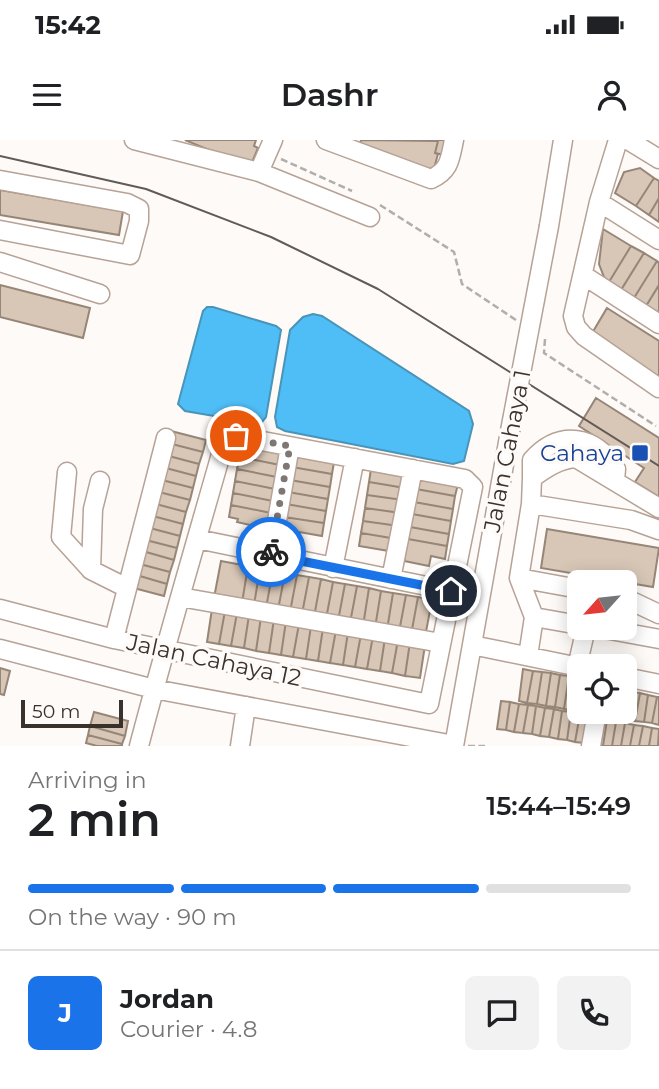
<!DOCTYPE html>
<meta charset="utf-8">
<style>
body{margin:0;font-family:Montserrat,sans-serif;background:#f2f2f2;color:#202124;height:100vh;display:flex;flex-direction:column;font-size:26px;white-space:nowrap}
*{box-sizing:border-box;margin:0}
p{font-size:23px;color:#757577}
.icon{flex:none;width:38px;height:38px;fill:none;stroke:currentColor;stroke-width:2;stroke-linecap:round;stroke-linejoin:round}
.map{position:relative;height:606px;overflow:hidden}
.drawer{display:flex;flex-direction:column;background:#fff;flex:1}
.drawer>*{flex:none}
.needle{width:46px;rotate:243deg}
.buttons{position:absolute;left:567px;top:430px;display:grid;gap:14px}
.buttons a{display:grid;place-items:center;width:70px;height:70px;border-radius:10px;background:#fff;box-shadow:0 4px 18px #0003;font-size:35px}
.scale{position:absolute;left:21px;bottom:18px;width:102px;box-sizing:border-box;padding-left:7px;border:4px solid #39312c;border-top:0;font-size:19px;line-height:24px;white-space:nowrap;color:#39312c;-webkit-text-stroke:5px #fefaf7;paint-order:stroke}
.pin{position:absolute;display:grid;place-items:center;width:60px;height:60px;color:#fff;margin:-30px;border:4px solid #fff;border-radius:50%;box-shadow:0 2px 7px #0007}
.courier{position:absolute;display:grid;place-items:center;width:70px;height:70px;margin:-35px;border:5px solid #1a73e8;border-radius:50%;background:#fff;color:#222;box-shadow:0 2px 9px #0007}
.head em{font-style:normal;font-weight:600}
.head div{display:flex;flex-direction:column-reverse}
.head{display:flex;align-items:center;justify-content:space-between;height:119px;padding:0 28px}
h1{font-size:46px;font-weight:600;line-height:52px}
.bar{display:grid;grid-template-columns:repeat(4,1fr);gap:10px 7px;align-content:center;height:84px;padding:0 28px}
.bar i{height:9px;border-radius:5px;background:#e0e0e0}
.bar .current{background:#1a73e8}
.bar p{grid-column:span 4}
.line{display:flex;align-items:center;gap:18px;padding:0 28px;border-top:2px solid #e0e0e0}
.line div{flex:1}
.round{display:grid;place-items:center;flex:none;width:74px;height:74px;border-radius:10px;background:#f2f2f2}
.status{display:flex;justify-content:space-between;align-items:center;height:49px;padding:0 35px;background:#fff;direction:ltr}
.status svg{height:19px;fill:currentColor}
header{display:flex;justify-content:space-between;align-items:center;height:91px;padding:0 28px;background:#fff;font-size:32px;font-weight:600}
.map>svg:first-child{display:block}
.water{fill:#50bef6;stroke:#4994b9;stroke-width:2}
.building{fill:#d8c7b7;stroke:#968677;stroke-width:2}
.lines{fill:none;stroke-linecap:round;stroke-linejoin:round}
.minor-casing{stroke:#b6a296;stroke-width:21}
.path{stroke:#b3aeaa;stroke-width:2.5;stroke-dasharray:7 3.5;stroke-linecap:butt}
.minor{stroke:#fff;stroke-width:18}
.tram{stroke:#615a56;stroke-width:2}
.minor-bridge-casing{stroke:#b6a296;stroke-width:21;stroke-linecap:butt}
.minor-bridge{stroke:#fff;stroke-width:18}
.done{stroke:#7e7773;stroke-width:7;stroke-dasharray:0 12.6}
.route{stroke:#1a73e8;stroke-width:9}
.transit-dot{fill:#1a4fb4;stroke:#fefaf7;stroke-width:2.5}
.labels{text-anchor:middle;stroke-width:7;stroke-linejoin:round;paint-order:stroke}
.street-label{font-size:23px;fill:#39312c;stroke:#fefaf7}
.transit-label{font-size:23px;fill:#164399;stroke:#fefaf7;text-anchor:end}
</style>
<div class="status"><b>15:42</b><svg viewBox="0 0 49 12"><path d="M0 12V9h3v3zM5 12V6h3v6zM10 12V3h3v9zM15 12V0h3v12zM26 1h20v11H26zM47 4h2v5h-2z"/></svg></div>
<header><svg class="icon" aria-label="menu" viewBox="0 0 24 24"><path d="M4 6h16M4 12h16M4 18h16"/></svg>Dashr<svg class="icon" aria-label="person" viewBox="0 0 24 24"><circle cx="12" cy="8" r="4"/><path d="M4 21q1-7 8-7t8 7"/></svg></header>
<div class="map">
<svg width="659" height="606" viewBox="0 0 659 606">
<rect width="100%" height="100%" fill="#fefaf7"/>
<path class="water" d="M207 167H213L276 186 281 190 266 277 262 282 255 283 185 271 178 264 203 171Z
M313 174 322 176 469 271 473 284 464 321 453 324 285 291 277 287 275 277 290 190 303 177Z"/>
<path class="building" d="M185 0H256L254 6 258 8 250 27Z
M361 0 438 1 435 13 438 14 433 32 358 11Z
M433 0H448L444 15 435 13 438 1Z
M640 28 654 38 636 66 615 53 624 32Z
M654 38 659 41V58L649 75 636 66Z
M0 50 123 71 119 95 0 75Z
M659 58V82L649 75Z
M603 89 631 106 609 142 604 137 599 124Z
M631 106 644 113 621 150 609 142Z
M644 113 657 121 634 158 621 150Z
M657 121 659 123V145L646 166 634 158Z
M0 145 90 168 83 198 0 177Z
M659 145V173L646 166Z
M607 168 659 201V237L591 195Z
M596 258 659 298V357L635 342 644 328 579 286Z
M171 291 206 300 203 312 168 303Z
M168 303 203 312 199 324 165 315Z
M242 306 287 314 285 326 240 317Z
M165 315 199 324 196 336 162 327Z
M294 315 334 322 332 334 292 327Z
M240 317 285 326 282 338 237 329Z
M162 327 196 336 193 348 158 339Z
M292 327 332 334 330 347 290 340Z
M237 329 282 338 280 350 235 341Z
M371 329 407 335 405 348 369 342Z
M418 337 458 344 455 356 416 349Z
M158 339 193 348 190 360 155 351Z
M290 340 330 347 328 359 288 352Z
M235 341 280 350 278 362 233 353Z
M369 342 405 348 403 360 367 355Z
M416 349 455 356 453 369 414 362Z
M155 351 190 360 186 372 152 363Z
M288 352 328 359 326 371 286 364Z
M233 353 278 362 276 374 231 365Z
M367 355 403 360 401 373 365 368Z
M414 362 453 369 451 381 412 374Z
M152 363 186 372 183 384 149 375Z
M286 364 326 371 324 383 284 377Z
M231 365 276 374 272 396 248 392 250 385 237 382 238 379 229 377Z
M365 368 401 373 399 386 363 381Z
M412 374 451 381 449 394 410 387Z
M149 375 183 384 180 396 146 387Z
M284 377 324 383 322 396 282 389Z
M363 381 399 386 397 399 361 393Z
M146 387 180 396 177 408 142 399Z
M410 387 449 394 447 406 408 399Z
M547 389 659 408 653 447 541 428Z
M361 393 397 399 395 412 359 406Z
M142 399 177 408 174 420 139 410Z
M408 399 447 406 445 419 431 416 429 426 404 421Z
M139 410 174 420 170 432 136 423Z
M221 421 248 426 242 463 214 458Z
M136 423 170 432 167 444 133 434Z
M248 426 260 428 254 465 242 463Z
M260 428 273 430 266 468 254 465Z
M273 430 285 433 278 470 266 468Z
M285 433 297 435 290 472 278 470Z
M133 434 167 444 164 456 130 447Z
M297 435 309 437 302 474 290 472Z
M309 437 321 439 314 477 302 474Z
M321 439 333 442 326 479 314 477Z
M333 442 345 444 338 481 326 479Z
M345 444 357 446 350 483 338 481Z
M357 446 369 448 363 486 350 483Z
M369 448 381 451 375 488 363 486Z
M381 451 393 453 387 490 375 488Z
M393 453 406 455 399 492 387 490Z
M406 455 418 457 411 495 399 492Z
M418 457 432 460 425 497 411 495Z
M212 469 225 471 219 504 207 502Z
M225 471 237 473 231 506 219 504Z
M237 473 249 475 244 508 231 506Z
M249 475 261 477 256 511 244 508Z
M261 477 274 479 269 513 256 511Z
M274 479 286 481 281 515 269 513Z
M286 481 299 484 293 517 281 515Z
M299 484 311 486 306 519 293 517Z
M311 486 323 488 318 521 306 519Z
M323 488 336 490 330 523 318 521Z
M336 490 348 492 343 525 330 523Z
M348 492 361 494 355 527 343 525Z
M361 494 373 496 367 529 355 527Z
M373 496 385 498 380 531 367 529Z
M385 498 398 500 392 533 380 531Z
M398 500 410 502 405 536 392 533Z
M410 502 425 505 420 538 405 536Z
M0 528 10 531 4 555 0 554Z
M523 529 533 531 527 563 519 561Z
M533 531 542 532 537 564 527 563Z
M542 532 551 533 546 566 537 564Z
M551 533 560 535 555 567 546 566Z
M560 535 569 536 564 569 555 567Z
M569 536 578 538 573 570 564 569Z
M578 538H579V571L573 570Z
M625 551 631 552 626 579 618 577 619 572H625Z
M631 552 640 553 635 581 626 579Z
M640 553 648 555 644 582 635 581Z
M648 555 657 557 652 583 644 582Z
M657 557H659V585L652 583Z
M501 561 510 562 506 590 497 589Z
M510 562 519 564 514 592 506 590Z
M519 564 528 565 523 593 514 592Z
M528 565 536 566 532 594 523 593Z
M536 566 545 568 540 596 532 594Z
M545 568 554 569 549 597 540 596Z
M554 569 562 571 558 599 549 597Z
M562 571 571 572 567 600 558 599Z
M94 572 128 581 125 596 90 586Z
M571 572 580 574 575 602 567 600Z
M580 574 589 575 584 603 575 602Z
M598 578 607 580 603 606H594Z
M607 580 616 582 612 606H603Z
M616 582 625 583 621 606H612Z
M625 583 634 585 630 606H621Z
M634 585 643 586 639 606H630Z
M90 586 125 596 122 604 88 595Z
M643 586 652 588 649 606H639Z
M652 588 659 589 658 606H649Z
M88 595 122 604V606H97L86 603Z"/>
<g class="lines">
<defs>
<path id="minor" d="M134 0 259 32
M273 0 259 32 370 77
M326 0 431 39C450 30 450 19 454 0
M618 0 599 62 573 176 576 187 584 196 659 248
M628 0 659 19
M0 40 127 63 139 69V81L130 115 0 90
M599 62 659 100
M549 86 563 0
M0 122 100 154
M583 135 659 184
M67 332 61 397 91 430
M532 338V320C560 289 595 295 616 329L615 340
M100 341 93 369 91 430 125 447
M531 364 631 380 659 390
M197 399 451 451
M271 415 290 306
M333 428 355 318
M519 438 579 449
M391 439 413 329
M180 457 441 503
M625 458 659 474
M0 469 114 499 429 564 473 347 465 339 230 295 225 300C196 402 166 503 139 606
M534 477 579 485
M599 488 659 499
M114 499 166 298
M472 505 579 527
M0 509 154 549 454 605
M528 516 534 477 519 438 531 364 532 338C546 328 559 319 576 318L659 368
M577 527 586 488
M625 537 659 544
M240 606 246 566
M454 606 510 291
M591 606 597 572"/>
</defs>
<use href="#minor" class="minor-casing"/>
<path class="path" d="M281 19 352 51
M380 65 454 112 462 144 516 180
M545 199 544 213 656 286
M468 606H485"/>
<use href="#minor" class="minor"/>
<path class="tram" d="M0 16 146 49 271 97 378 149 659 326"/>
<defs>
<path id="minor-bridge" d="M510 291 549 86"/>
</defs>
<use href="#minor-bridge" class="minor-bridge-casing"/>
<use href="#minor-bridge" class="minor-bridge"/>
</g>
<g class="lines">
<path class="done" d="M236 296 290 306 271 412"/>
<path class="route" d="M271 412V415L451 451"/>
</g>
<rect class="transit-dot" x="631" y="304" width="18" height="18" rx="3.5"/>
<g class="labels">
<g class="street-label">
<text transform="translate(507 311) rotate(-79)" y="8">Jalan Cahaya 1</text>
<text transform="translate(214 520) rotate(12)" y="8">Jalan Cahaya 12</text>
</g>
<g class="transit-label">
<text x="624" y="321">Cahaya</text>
</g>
</g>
</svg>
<div class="buttons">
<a><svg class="needle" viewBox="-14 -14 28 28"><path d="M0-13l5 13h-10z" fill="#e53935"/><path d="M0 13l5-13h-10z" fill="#757577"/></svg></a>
<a><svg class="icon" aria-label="locate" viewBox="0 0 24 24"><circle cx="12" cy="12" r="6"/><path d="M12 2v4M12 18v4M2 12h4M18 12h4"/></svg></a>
</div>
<div class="scale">50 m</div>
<div class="pin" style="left:236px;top:296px;background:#ea580c"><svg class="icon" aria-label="bag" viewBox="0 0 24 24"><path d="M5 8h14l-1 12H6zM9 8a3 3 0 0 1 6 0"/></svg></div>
<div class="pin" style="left:451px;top:451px;background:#1f2937"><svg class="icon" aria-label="home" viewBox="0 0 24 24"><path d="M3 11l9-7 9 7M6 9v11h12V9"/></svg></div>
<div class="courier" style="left:271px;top:412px"><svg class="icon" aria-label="bike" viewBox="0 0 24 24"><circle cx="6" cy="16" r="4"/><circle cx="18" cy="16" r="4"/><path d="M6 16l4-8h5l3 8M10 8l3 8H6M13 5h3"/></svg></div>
</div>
<section class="drawer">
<div class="head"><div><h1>2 min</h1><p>Arriving in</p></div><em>15:44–15:49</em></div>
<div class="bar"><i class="current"></i><i class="current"></i><i class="current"></i><i></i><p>On the way · 90 m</p></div>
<div class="line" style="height:126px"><b class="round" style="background:#1a73e8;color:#fff">J</b><div><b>Jordan</b><p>Courier · 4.8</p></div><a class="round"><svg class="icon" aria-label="chat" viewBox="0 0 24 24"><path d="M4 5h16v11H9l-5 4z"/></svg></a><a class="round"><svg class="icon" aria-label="phone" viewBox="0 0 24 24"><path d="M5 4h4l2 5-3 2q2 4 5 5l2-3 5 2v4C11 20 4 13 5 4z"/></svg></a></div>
</section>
